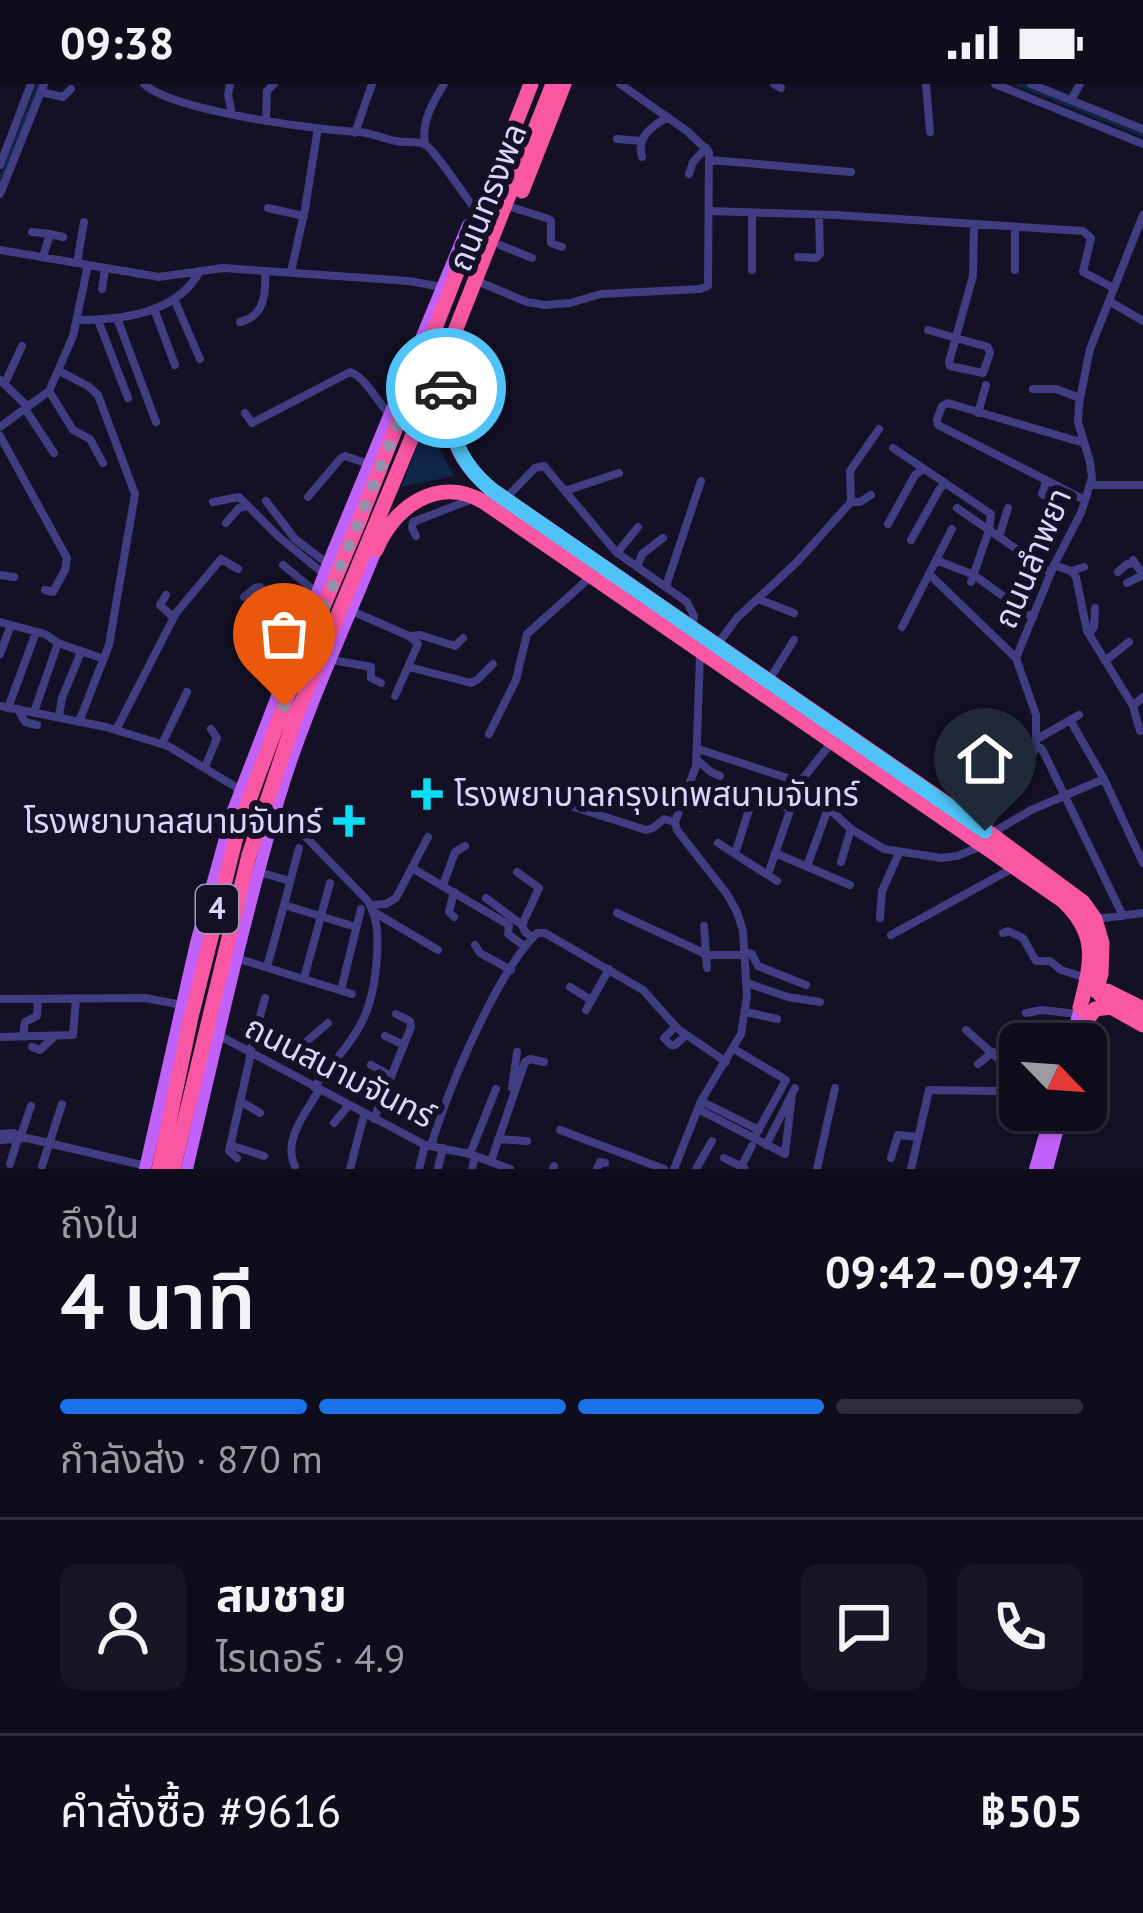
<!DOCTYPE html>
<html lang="th">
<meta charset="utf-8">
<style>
body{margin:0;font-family:"PT Sans","Noto Sans Thai",sans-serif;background:#181525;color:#f1f3f6;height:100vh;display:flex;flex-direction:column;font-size:45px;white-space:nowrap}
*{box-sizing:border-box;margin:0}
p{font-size:39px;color:#9b9ba3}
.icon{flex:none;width:66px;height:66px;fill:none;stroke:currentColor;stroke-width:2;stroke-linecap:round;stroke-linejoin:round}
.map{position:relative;height:1085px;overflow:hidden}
.drawer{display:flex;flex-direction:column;background:#0f0c1c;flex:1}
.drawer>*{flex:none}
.needle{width:78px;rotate:115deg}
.controls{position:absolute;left:999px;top:939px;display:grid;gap:24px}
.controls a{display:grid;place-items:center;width:108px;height:108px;border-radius:18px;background:#0f0c1c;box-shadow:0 3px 9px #0004,0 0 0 3px #2f2c3b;font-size:60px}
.pin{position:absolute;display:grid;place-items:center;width:102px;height:102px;color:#fff;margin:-123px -51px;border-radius:50% 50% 50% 0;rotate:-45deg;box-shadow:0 0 12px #0007}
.pin .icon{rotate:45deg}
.courier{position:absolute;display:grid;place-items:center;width:120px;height:120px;margin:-60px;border:9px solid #4fc3f7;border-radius:50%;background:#fff;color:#222;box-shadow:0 3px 15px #0007}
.headline em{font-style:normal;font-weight:600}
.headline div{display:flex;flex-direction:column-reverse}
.headline{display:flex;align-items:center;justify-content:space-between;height:204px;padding:0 60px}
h1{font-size:78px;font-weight:600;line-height:90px}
.bar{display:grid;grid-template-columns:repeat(4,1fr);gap:18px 12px;align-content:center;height:144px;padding:0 60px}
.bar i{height:15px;border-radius:9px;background:#2f2c3b}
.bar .on{background:#1a73e8}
.bar p{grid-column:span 4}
.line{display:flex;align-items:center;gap:30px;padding:0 60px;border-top:3px solid #2f2c3b}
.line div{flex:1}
.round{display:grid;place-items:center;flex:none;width:126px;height:126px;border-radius:18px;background:#181525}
.status{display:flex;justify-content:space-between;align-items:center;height:84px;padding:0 60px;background:#0f0c1c;direction:ltr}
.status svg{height:33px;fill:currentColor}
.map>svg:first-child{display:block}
.water{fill:#102649}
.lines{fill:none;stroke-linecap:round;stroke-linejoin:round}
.canal{stroke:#102649;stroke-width:6}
.minor{stroke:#403d82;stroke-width:8}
.major{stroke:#c061f9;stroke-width:12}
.highway{stroke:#f956a4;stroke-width:15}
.done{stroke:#9591b1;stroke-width:12;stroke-dasharray:0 21.6}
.route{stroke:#4fc3f7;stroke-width:15}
.poi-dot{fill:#0adef6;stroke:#141025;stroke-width:4.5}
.labels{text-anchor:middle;stroke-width:12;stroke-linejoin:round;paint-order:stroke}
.shield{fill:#141025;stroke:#9f9bbc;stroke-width:3}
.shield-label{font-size:30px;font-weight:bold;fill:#dad6fd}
.street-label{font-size:33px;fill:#dad6fd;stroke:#141025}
.poi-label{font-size:33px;fill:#dad6fd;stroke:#141025;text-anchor:start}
</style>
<div class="status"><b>09:38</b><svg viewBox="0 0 49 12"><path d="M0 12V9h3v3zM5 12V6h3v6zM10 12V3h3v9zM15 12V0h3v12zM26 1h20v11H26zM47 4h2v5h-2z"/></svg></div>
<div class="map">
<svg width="1143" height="1085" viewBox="0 0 1143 1085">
<rect width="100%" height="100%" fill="#141025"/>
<path class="water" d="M430 329 438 362 454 392 401 403Z"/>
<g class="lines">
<path class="canal" d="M1020 0 1143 50
M0 98 40 0"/>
<path class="minor" d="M144 0C173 27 317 46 360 48 372 49 384 55 396 57 404 59 416 57 424 60 433 63 465 113 475 125
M230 0 228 11 232 30
M774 0 781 4
M926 0 930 48
M995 0 1143 60
M1031 0 1143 45
M41 8 63 13 71 5
M1071 16 1080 0
M266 35 267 7 274 0
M355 49 372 0
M617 55 642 57
M425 60C421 38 433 18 444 0
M642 73C636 53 652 42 668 33
M710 76 851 88
M0 81 31 0
M689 90 693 78 706 64
M0 110 44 0
M268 124 304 132
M514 124 549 135 551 137V159L562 163
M710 127 836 131 1083 147 1091 154 1083 188 1114 204
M32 148 50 150
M500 161 532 174
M0 166 159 193 223 184 409 197 442 203
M43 173 50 150 63 153
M798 173 816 174 820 170 819 131
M77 179 84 138
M752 186V129
M1015 186V143
M291 188 305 125 318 44
M484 200 527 218 544 221 570 219 601 210 700 205 708 202 709 68 687 47 620 0
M102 205 105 184
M174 215 200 275
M1109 217 1143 237
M154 225 175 281
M117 234 156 338
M77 236C121 236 177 230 200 187
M98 236 128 314
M240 238C265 232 266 209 265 187
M928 246 988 263 990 269 983 289 950 282 949 278 973 192 974 140
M59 287 88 302 98 311 135 410 109 561 79 638
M0 296 28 323
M5 299 22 262
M1033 305H1056L1080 314
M49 307 73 346 90 355 103 379
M25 325 54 369
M245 329 252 339 350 288C364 292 378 318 389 330
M978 329 986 301
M0 343 49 307 73 252 88 181
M0 352 67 474 65 486 53 508 45 506
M1084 359 948 319 942 322 937 335 938 341 1085 416
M893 364 991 430 989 446 1051 489
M1046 398 1042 410 1047 413
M1091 401H1143
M565 407 619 389
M871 411 860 418H851L850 387 879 345
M308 413 341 374 345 372 369 380
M506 414 535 384 544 382 616 468 687 518 694 532 692 544
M266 417 295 455 328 480
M213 418 239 413 279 453 324 490
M957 424 989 446 971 498
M226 439 239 424 247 422
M888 440 915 391 924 385
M416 452 412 444 413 438 470 416
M999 453 1008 424
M911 456 939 406 945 399
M617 469 638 443
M936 476 974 491 1033 534
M1133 476 1143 491
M283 481 317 509
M1054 481 1071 487 1076 493 1087 547 1133 622 1143 613
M637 483 642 470 663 454
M1071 487 1084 483
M1118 488 1127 480 1135 479
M929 490 1016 574
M0 491 14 493
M1127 499 1143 491
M666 502 701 397
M166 511 160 521 173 533
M244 513 255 504 260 503 305 539
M758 515 794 529
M352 527 409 552 418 560 395 612
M0 538 45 550 58 559 104 575
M902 543 952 445
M1089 550 1094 543 1095 524
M410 552 420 551 455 562 463 554
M717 561 737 534 797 478 851 418
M0 570 11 541
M332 576 371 583V594L381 599
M1105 577 1129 558
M409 583 471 599 478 595 493 580
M769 596 794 556
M0 622 106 643 168 662 239 705
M1133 622 1140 647
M8 624 36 548
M18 625 25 638 37 641
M34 628 58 559
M59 633 62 614 81 568
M1070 636 1104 695 1143 779
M116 646 176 529 221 475 238 485
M489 650 516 596 527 550 586 497
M1037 655 1079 631
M162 660 187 608
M1036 664H1041L1044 669 1123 832
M698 665 800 698 851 745 884 765 941 774 957 772 982 762
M697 676 711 688 720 692
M205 683 217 654 211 645
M558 718 646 746 653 744 664 735 675 738
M681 719 701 724
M276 728 297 744 367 816C378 833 378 851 377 871 373 939 354 952 314 1003
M984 748 1036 664V631L1016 574 1054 481 1081 429 1092 394 1090 378 1078 338 1079 320 1090 265 1143 131
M992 749 1031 726 1104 695
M718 759 777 797
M775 769 850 801
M735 770 752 716 790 724
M841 778 851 745
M807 782 829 722
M412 784 509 841 508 850 524 862
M259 788 290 797
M517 788 539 804 522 841
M768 790 800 698 832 658
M443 801 455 768 465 762
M454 808 449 828 454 833
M486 814 522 841 525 848 532 853
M284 821 299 764
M371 821 386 820 396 814 428 753
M374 828 438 866
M617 829 708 871H745
M880 834 882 807 899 769
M1096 835 1143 829
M704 842 707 884
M1003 849 1008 847 1023 854 1036 877H1050L1061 886 1087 894
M891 851 1013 784
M475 861 480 869 511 886
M745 868 752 870 758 882 806 901
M236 874 352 910
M267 883 284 821 356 843
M304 894 330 799
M747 899 788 913 820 918
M570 903 591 916
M341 906 361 825
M0 915 145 914 182 921
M586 926 609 885
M746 928 777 935
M1026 929 1042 926 1077 930
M1028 942H1035L1070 954
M966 946 1020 994
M671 947 664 954 671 961H675L686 951
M256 951 299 964 328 939
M23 952 25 938 37 932 38 915
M220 952 425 1061 470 1070 510 1085
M385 952 404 961
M0 953 73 951 76 915
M32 963 40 966 54 953
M734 965 786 996 754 1054
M250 968 265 914
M978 980 993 968
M371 981 391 992
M512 1004 517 968
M240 1017 260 1029
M701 1017 759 1046
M698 1025 785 1070 792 1010
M374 1035 411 943 410 937 396 930
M334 1039 348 1022
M560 1046 664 1085
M0 1050 14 1049 18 1054 10 1080
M20 1054 31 1022
M498 1055 527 1057
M0 1056 27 1054 146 1082
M230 1061 264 1072
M766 1061 795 1004
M431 1062C448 1005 496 890 537 849H545L643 906 678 945 726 978
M470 1070 496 1005
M237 1074 229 1067 251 969
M724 1074 744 1084
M891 1074 898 1051 918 1053
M491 1077 525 978 530 975 544 978
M42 1082 62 1020
M295 1082C282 1056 306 1029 319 1006
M438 1084 443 1064
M350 1085 364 1031
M419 1085 425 1061
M472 1085 475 1072
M553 1085 554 1082
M597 1085 600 1078 605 1079
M674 1085 701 1017 741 950 747 912 743 847 737 828 727 810 677 746 675 738 696 682 700 571
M696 1085 712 1057
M740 1085 752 1062
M817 1085 835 1004
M911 1085 929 1006 995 1007 1020 1002"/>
<path class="major" d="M1070 960 1080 924
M1081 960 1089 931
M145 1085 196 859 232 729 333 467 468 141
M187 1085C216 962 243 839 278 718 303 633 342 551 375 469
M1035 1085 1052 1026
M1047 1085 1063 1026"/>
<path class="highway" d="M522 107 564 0
M463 254C442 314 439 362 492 406L991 750 1083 818 1095 835 1102 859 1101 890 1096 907
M376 466C394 422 439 391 484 418L1062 816C1100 851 1091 879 1080 924
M1093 902 1111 923 1143 941
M1096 907H1107L1143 925
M1087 936 1095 925 1111 923
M159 1085 191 933 237 749 300 578 360 435 531 0
M173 1085 249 771 295 634 432 305 553 0"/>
</g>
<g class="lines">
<path class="done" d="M284 622 415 298 425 283 434 281 443 284 446 304"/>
<path class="route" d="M446 304C452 350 455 375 492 406L985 747"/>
</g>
<g class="poi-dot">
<path d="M421 692h12v12h12v12h-12v12h-12v-12h-12v-12h12z"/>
<path d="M343 719h12v12h12v12h-12v12h-12v-12h-12v-12h12z"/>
</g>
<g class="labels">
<rect class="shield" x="196" y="801" width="42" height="48" rx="9"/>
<g class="shield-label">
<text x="217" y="835">4</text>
</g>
<g class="street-label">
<text transform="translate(487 113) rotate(-68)" y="12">ถนนทรงพล</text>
<text transform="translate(1032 474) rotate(-67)" y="12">ถนนลำพยา</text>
<text transform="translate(340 987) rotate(27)" y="12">ถนนสนามจันทร์</text>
</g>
<g class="poi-label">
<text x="454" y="722">โรงพยาบาลกรุงเทพสนามจันทร์</text>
<text x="322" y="749" text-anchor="end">โรงพยาบาลสนามจันทร์</text>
</g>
</g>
</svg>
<div class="controls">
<a><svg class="needle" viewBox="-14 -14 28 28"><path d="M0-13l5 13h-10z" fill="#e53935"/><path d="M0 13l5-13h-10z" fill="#9b9ba3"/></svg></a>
</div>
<div class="pin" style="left:284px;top:622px;background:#ea580c"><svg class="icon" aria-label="bag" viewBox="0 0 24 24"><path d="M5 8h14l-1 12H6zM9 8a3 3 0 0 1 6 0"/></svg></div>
<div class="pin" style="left:985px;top:747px;background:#1f2937"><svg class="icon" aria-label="home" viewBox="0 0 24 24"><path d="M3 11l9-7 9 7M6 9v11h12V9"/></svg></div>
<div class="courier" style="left:446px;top:304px"><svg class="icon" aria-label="car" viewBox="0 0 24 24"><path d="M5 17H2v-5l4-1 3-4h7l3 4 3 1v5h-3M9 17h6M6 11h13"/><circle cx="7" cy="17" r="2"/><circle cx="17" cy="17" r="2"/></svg></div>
</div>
<section class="drawer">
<div class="headline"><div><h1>4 นาที</h1><p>ถึงใน</p></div><em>09:42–09:47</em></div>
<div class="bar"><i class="on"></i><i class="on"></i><i class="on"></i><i></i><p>กำลังส่ง · 870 m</p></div>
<div class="line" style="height:216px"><a class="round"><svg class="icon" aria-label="person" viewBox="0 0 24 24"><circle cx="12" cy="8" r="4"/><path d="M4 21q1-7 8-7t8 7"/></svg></a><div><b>สมชาย</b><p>ไรเดอร์ · 4.9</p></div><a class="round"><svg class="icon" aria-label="chat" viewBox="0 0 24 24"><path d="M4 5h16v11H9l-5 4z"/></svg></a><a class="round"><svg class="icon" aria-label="phone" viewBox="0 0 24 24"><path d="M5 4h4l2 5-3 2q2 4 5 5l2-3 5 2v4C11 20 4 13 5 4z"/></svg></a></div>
<div class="line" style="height:156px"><div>คำสั่งซื้อ #9616</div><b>฿505</b></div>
</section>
